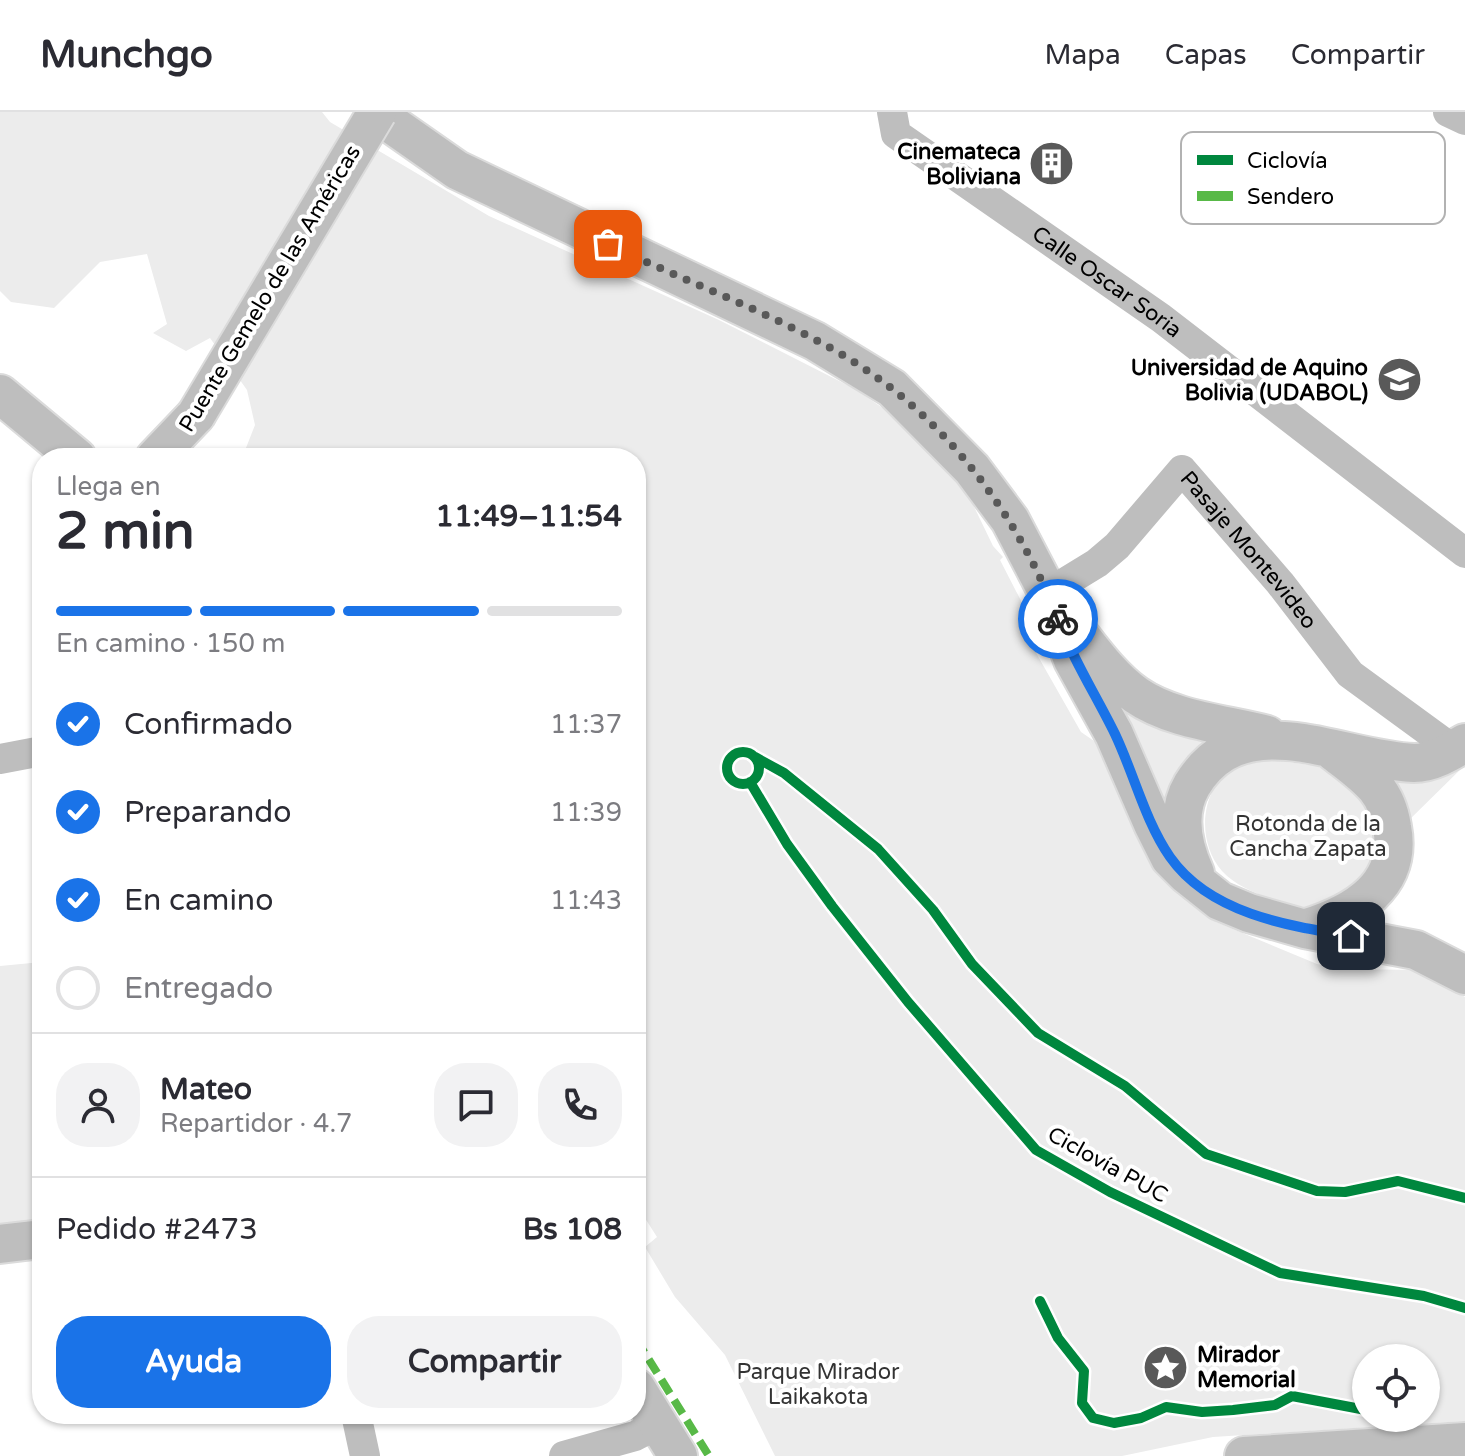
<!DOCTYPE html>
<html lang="es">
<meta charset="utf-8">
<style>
body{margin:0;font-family:"Varela Round",sans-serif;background:#f2f2f3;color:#2b2b33;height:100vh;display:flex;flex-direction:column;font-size:30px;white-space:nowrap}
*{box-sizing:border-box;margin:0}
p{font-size:26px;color:#7c7c81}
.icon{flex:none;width:44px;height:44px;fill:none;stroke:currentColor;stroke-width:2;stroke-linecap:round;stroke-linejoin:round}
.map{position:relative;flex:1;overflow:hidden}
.details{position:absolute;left:32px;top:336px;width:614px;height:976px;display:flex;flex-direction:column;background:#fff;border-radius:32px;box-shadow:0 2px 6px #0004}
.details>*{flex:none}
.buttons{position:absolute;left:1352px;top:1232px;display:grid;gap:16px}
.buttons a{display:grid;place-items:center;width:88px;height:88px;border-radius:50%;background:#fff;box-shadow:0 2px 6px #0004;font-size:40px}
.pin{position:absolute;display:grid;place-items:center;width:68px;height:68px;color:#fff;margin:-34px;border-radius:16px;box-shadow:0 4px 12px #0006}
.courier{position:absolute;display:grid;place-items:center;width:80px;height:80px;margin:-40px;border:6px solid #1a73e8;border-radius:50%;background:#fff;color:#222;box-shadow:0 2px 10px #0007}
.head em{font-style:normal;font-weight:700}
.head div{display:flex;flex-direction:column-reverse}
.head{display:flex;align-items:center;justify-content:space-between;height:136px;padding:0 24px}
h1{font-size:52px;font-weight:700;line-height:60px}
.bar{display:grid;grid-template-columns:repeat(4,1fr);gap:12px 8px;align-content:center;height:96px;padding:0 24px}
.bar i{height:10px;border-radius:6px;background:#e1e1e2}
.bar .on{background:#1a73e8}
.bar p{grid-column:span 4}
.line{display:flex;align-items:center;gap:20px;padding:0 24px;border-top:2px solid #e1e1e2}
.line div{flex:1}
.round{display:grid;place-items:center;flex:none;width:84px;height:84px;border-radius:32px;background:#f2f2f3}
ol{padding:0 24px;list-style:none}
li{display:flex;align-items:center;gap:24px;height:88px}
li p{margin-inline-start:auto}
li .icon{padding:8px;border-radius:50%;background:#1a73e8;color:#fff;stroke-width:4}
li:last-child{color:#7c7c81}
li i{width:44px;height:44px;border:4px solid #e1e1e2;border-radius:50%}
.primary-button{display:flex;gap:16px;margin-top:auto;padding:16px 24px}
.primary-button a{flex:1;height:92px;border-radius:32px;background:#1a73e8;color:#fff;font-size:32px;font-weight:700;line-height:92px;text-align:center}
.primary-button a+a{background:#f2f2f3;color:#2b2b33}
header{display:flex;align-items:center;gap:48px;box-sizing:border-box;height:112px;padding:0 40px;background:#fff;border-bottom:2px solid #e1e1e2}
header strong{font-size:38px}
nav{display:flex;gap:44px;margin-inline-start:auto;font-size:28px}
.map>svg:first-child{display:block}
.green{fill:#ececec;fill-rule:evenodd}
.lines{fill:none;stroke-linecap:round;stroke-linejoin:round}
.major-casing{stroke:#dbdbdb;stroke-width:42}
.minor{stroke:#bebebe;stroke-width:30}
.major{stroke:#bebebe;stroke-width:38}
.major-bridge-casing{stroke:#dbdbdb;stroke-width:42;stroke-linecap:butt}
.major-bridge{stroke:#bebebe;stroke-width:38}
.quiet{stroke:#58b947;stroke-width:8;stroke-dasharray:16 8;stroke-linecap:butt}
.cycleway-casing{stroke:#fff;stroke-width:15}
.cycleway{stroke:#00873e;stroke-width:10}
.done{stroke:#595959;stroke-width:8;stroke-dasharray:0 14.4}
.route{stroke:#1a73e8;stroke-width:10}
.labels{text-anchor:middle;stroke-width:8;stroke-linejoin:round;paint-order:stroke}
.poi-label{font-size:22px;font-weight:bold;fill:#000;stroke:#fff;text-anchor:end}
.street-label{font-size:22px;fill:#000;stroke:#fff}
.park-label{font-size:22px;fill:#333;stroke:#fff}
.key{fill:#fff;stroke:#b2b2b2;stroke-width:2}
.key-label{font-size:22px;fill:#000}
</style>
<header>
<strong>Munchgo</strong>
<nav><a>Mapa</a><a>Capas</a><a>Compartir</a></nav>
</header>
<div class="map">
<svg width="1465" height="1344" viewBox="0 0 1465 1344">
<rect width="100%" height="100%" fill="#fff"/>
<path class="green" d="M0 0H322L330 10 489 104 719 208 855 277 909 314 965 376 993 434 1003 445 1000 448 1036 518 1035 539 1081 620 1097 631 1123 694 1200 796 1216 810 1317 852 1340 857 1420 858 1465 885V1309L1213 1325 1122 1344H775L725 1243 675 1185 645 1135 657 1125 636 1092V346H242L255 313 247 278 210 226 186 239 153 221 167 212 147 142 100 150 54 196 11 190 0 179ZM1366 1246H1426V1306H1366Z
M1109 580 1214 622 1181 653 1163 692Z
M1263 647 1335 656 1380 710 1374 758 1319 798C1288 792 1244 783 1222 759 1195 728 1200 672 1239 652 1246 649 1255 648 1263 647Z
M1465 653 1404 713 1389 659Z
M42 850V1108L0 1113V854Z"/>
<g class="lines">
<defs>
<path id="major" d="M374 0 457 58 815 229 892 276 972 357 1010 408 1048 481 1073 548 1114 622 1153 712 1170 746 1186 762 1220 789 1249 801 1305 817 1416 838 1465 863
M0 282 77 346
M155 346 196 303
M1076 518C1094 541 1112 566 1136 583 1172 608 1225 612 1267 623
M1195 761C1182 732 1176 700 1192 673 1243 590 1338 648 1414 651 1432 651 1450 640 1465 631
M1307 816C1355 801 1403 773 1392 715 1390 702 1385 687 1376 676 1364 662 1348 651 1334 640
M0 1132 42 1127
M636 1276 678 1344
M1244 1344 1465 1330"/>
</defs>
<use href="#major" class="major-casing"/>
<g class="minor">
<path id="s1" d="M892 0 896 22 1161 206 1465 441"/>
<path d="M1448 0 1465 8"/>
<path id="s2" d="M1048 481 1097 451 1117 434 1182 358 1280 471 1350 562 1454 638"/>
<path d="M0 647 42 639"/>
<path d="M356 1302 365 1344"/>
<path d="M564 1344 635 1324 658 1312"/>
</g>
<use href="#major" class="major"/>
<defs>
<path id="major-bridge" d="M196 303 377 0"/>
</defs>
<use href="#major-bridge" class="major-bridge-casing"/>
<use href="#major-bridge" class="major-bridge"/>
<path class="quiet" d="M636 1227 709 1344"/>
<defs>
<path id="cycleway" d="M727 656a16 16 0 1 1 32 0a16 16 0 1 1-32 0Z
M755 645 784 661 878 737 933 798 972 852 1038 921 1125 974 1206 1042 1317 1079 1345 1080 1398 1069 1465 1086
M750 670 787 732 832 794 908 890 1036 1038 1110 1080 1280 1161 1424 1184 1465 1196
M1040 1189 1058 1226 1084 1259 1082 1291 1093 1306 1114 1311 1141 1306 1166 1295 1202 1300 1233 1298 1275 1293 1292 1284 1366 1298"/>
</defs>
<use href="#cycleway" class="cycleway-casing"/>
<use href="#cycleway" class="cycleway"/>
</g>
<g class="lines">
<path class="done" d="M608 132C686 170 781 204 854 250 948 309 1018 404 1058 507"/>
<path class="route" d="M1058 507C1073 548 1096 583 1115 622 1134 662 1145 709 1170 745 1210 802 1289 814 1351 824"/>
</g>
<defs>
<symbol id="building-disc" viewBox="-11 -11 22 22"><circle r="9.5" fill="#595959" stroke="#fff"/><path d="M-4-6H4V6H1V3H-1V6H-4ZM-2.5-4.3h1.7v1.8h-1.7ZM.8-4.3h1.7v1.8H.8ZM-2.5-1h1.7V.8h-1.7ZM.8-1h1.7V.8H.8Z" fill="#fff"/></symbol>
<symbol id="university-disc" viewBox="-11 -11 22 22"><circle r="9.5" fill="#595959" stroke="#fff"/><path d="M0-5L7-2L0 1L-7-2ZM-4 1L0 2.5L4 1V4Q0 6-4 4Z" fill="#fff"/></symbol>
<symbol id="sight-disc" viewBox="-11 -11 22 22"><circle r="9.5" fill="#595959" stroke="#fff"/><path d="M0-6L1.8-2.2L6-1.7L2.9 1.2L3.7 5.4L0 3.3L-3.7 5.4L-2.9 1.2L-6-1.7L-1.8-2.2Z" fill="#fff"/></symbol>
</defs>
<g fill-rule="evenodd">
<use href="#building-disc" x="1026" y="26" width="51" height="51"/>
<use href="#university-disc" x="1374" y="242" width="51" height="51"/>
<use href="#sight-disc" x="1140" y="1230" width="51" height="51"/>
</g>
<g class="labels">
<g class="poi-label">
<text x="1021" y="47">Cinemateca<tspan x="1021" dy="25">Boliviana</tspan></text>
<text x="1368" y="263">Universidad de Aquino<tspan x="1368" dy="25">Bolivia (UDABOL)</tspan></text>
<text x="1197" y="1250" text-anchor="start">Mirador<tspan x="1197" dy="25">Memorial</tspan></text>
</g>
<g class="street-label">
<text dy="8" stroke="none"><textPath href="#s1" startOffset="280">Calle Oscar Soria</textPath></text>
<text transform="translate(269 176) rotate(-59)" y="8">Puente Gemelo de las Américas</text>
<text dy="8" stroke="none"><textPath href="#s2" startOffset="288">Pasaje Montevideo</textPath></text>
<text transform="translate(1108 1052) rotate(29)" y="8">Ciclovía PUC</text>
</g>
<g class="park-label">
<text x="1308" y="719">Rotonda de la<tspan x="1308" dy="25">Cancha Zapata</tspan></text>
<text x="818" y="1267">Parque Mirador<tspan x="818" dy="25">Laikakota</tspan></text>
</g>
</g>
<rect x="1181" y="20" width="264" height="92" rx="12" class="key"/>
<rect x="1197" y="43" width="36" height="10" fill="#00873e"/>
<rect x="1197" y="79" width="36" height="10" fill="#58b947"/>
<g class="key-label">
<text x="1247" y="56">Ciclovía</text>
<text x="1247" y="92">Sendero</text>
</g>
</svg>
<div class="buttons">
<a><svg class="icon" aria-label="locate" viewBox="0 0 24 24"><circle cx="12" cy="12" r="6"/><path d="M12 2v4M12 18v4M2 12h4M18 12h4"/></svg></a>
</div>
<div class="pin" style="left:608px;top:132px;background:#ea580c"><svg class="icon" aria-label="bag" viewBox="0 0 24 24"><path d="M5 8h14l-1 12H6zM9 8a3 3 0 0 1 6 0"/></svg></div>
<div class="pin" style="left:1351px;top:824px;background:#1f2937"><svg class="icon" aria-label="home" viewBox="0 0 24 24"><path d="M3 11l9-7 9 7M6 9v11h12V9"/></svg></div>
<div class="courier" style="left:1058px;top:507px"><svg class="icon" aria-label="bike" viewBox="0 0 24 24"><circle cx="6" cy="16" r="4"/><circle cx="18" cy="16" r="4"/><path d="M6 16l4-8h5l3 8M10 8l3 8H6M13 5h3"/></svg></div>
<section class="details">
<div class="head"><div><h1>2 min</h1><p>Llega en</p></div><em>11:49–11:54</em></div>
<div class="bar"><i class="on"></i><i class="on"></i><i class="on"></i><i></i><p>En camino · 150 m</p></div>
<ol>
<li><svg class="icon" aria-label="check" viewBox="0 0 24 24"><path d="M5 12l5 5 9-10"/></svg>Confirmado<p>11:37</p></li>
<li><svg class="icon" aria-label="check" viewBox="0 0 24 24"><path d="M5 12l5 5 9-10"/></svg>Preparando<p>11:39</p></li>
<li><svg class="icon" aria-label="check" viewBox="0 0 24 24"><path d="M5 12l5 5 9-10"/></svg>En camino<p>11:43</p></li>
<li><i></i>Entregado</li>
</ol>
<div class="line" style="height:144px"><a class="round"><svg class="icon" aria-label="person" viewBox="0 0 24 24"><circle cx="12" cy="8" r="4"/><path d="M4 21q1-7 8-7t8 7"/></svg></a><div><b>Mateo</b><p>Repartidor · 4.7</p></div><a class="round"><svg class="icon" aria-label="chat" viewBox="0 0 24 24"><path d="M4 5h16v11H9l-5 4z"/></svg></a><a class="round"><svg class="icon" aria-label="phone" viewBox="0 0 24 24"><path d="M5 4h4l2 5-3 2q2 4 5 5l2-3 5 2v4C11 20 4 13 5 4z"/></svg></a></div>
<div class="line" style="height:104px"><div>Pedido #2473</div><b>Bs 108</b></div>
<div class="primary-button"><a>Ayuda</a><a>Compartir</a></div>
</section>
</div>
